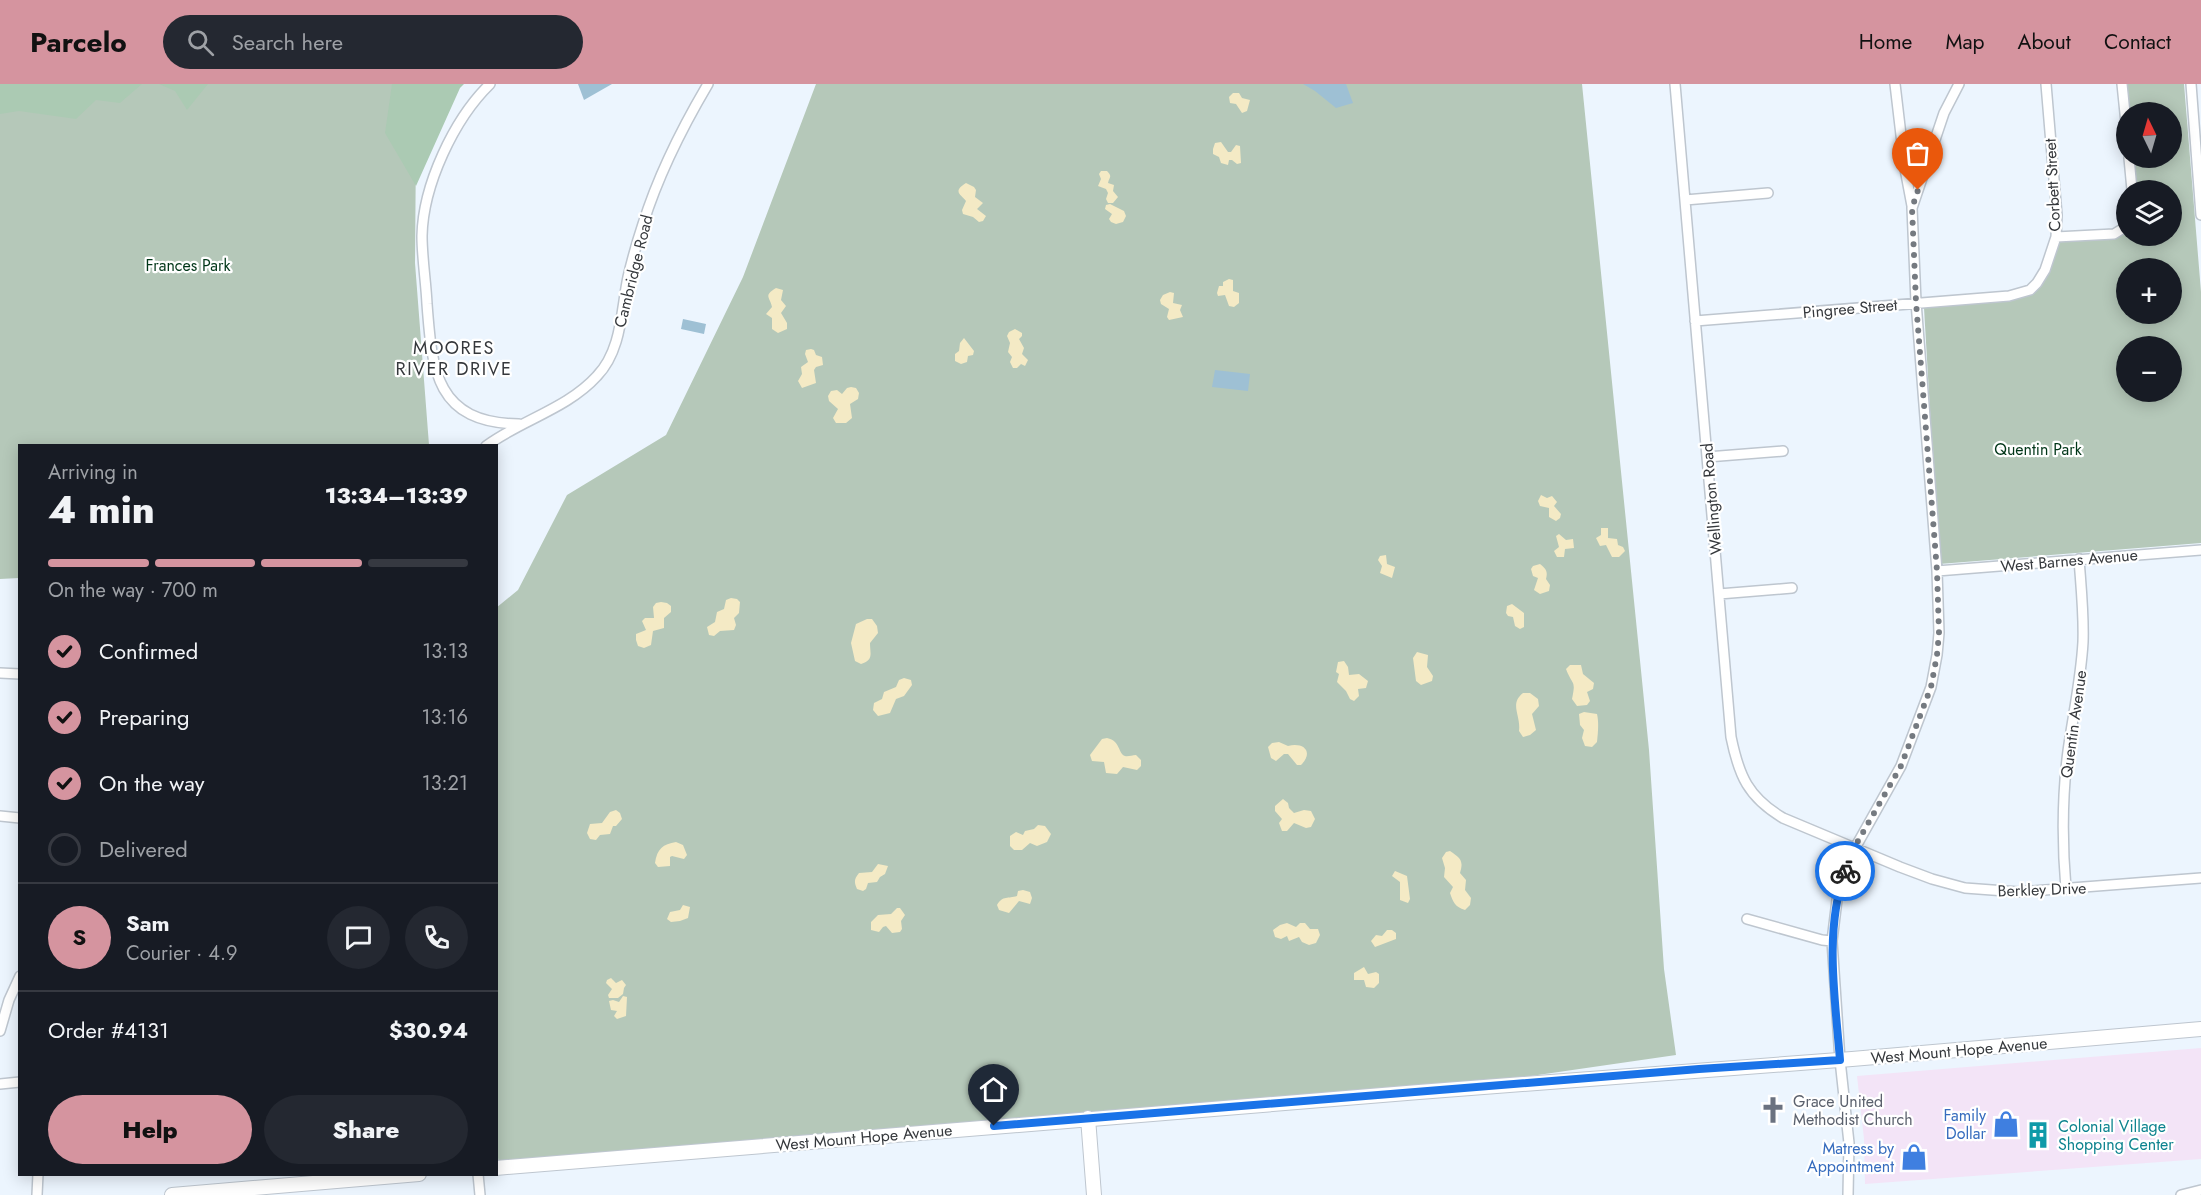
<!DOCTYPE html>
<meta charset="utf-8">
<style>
body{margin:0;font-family:Jost,sans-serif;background:#242831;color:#f1f3f6;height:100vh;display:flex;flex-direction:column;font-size:22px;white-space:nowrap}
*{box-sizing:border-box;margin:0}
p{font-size:20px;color:#9ea1a6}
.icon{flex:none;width:33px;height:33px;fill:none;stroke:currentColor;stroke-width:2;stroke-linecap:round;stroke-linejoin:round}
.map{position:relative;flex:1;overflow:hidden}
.panel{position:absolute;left:18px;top:360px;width:480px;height:732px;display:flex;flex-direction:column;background:#171b24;border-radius:0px;box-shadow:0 3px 15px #0003}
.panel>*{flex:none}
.needle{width:39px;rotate:355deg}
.fabs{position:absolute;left:2116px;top:18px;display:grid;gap:12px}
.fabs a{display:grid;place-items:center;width:66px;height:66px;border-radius:50%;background:#171b24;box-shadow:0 3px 15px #0003;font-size:30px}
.pin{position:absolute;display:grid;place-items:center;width:51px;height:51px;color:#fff;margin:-62px -26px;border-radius:50% 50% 50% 0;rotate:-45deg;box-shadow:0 0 6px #0007}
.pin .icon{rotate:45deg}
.courier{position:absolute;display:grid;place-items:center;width:60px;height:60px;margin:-30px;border:4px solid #1a73e8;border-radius:50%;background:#fff;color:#222;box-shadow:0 2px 8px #0007}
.summary em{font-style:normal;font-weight:800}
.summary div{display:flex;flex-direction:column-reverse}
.summary{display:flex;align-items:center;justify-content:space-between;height:102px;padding:0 30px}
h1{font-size:39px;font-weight:800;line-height:45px}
.bar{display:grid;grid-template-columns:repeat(4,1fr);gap:9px 6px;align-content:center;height:72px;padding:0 30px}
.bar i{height:8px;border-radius:4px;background:#363941}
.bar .current{background:#d5949f}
.bar p{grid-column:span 4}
.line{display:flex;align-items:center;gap:15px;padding:0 30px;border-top:2px solid #363941}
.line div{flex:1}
.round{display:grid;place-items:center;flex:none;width:63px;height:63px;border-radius:32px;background:#242831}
ol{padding:0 30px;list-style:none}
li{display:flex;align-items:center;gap:18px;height:66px}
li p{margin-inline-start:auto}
li .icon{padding:6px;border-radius:50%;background:#d5949f;color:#111;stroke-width:4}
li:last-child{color:#9ea1a6}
li i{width:33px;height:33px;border:3px solid #363941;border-radius:50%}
.action{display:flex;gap:12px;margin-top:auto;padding:12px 30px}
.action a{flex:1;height:69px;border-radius:36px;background:#d5949f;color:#111;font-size:24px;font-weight:800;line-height:69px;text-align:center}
.action a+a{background:#242831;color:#f1f3f6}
header{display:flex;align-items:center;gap:36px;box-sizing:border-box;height:84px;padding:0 30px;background:#d5949f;color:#111}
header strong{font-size:28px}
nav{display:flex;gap:33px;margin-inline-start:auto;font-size:21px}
.search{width:420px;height:54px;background:#242831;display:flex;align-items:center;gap:15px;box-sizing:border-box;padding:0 21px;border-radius:33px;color:#9ea1a6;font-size:22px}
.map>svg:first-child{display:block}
.commercial{fill:#f3e4f7}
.green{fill:#b5c8b9;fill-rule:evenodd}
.forest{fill:#abcab3}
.sand{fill:#f4eac5}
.water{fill:#9ec0d4}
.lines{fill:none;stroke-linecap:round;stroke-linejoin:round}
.street-casing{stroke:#bec6cf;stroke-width:12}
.secondary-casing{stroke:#bec6cf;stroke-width:16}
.street{stroke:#fff;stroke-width:9}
.secondary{stroke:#fff;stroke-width:14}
.done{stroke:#757a80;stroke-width:6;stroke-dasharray:0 10.8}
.route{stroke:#1a73e8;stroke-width:8}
.labels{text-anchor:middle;stroke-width:4.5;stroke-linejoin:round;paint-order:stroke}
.street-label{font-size:16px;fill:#35383c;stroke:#fff}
.park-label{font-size:16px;fill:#003618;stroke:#fff}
.worship-label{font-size:16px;fill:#5b616d;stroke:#fff;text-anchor:start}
.shop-label{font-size:16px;fill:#366cbe;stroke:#fff;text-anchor:end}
.culture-label{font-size:16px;fill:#0d838f;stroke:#fff;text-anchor:start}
.neighbourhood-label{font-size:18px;letter-spacing:1.5px;fill:#35383c;stroke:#fff}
</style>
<header>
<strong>Parcelo</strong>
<div class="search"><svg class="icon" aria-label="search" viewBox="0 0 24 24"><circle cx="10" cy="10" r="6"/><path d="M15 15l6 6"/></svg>Search here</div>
<nav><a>Home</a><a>Map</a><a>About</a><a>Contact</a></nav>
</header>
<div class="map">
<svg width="2201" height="1111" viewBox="0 0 2201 1111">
<rect width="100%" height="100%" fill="#ecf5fe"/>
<path class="commercial" d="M2201 964V1075L1865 1100 1864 1055 1857 992Z"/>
<path class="green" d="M0 0H432L416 59 415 179 429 361 20 362 19 494 0 495Z
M816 0H1582L1649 666 1664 885 1676 971 1419 1008 499 1084 496 1053V524L518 506 567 411 666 351 743 193Z
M2121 0H2184L2201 208V459L1939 480 1924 224 2009 210 2038 201 2054 175 2057 152 2118 147 2127 135V152H2172V106H2130L2128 74H2172V28H2127V67ZM2127 184H2172V230H2127ZM2127 262H2172V308H2127Z"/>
<path class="forest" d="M0 0H142L120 19 96 16 76 35 19 27 0 30Z
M159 0H208L187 26 175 7Z
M392 0H464L460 4 416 102 385 49Z"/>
<path class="sand" d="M1233 9H1239L1242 14 1250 16 1247 27 1242 29 1236 20 1230 19 1229 13Z
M1221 58 1228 68H1231L1236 61 1240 62 1241 79 1237 80 1232 76H1229L1228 81 1221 79 1219 73 1213 70V65L1215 59Z
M1101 87H1107C1113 93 1109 93 1108 99L1114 101 1113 107 1118 113 1113 119H1108L1106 115 1108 109 1106 105 1098 102 1101 95 1099 90Z
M966 99 974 103 976 106 975 113 983 119 977 125 986 132 983 137 979 138 973 133 963 130 962 126 966 117C961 110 952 108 966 99Z
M1110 120 1124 127 1126 132 1123 138 1116 140 1111 138 1109 135 1112 130 1105 125 1106 121Z
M1229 195 1233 196V207L1239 209V219L1234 223 1229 222 1225 211 1218 212 1217 209 1219 202H1223V198Z
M776 204 783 206 781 216 786 222 781 229 787 239V245L778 249 772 245V234L766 230 772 223C770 213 763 212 776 204Z
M1170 208 1174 209 1173 219 1182 221 1180 226 1183 233 1169 236 1167 233 1169 225 1161 220 1160 216 1163 211Z
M1015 245 1022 249V252L1019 255 1024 264 1022 270 1028 276 1025 282 1021 280 1017 284H1013L1010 278 1012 273 1008 268 1010 259 1007 252 1009 248Z
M964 254 974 267 973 271 968 272 967 278 961 280 955 277V270L959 267 960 259Z
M811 265 814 266 816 271 822 273 823 281 816 283 814 286 816 299 802 304 798 297 802 290 801 283 808 278 805 270 806 266Z
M851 303 856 304 859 309 858 315 850 320 852 334 846 339H836L833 334 838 325 829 317 828 312 831 307 837 306 842 310 847 304Z
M1541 411 1547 414 1552 412 1557 418 1554 422 1561 430 1560 434 1556 437 1549 433V424L1540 422 1538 417Z
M1601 444H1608V454L1617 455 1618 461 1623 463 1625 467 1619 473H1612L1606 461 1600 462 1596 454 1601 451Z
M1559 450 1566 456 1573 455 1574 464 1565 465 1564 473H1557L1554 467 1559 463 1556 452Z
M1386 471 1387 480 1395 483 1392 494 1380 489 1382 482 1378 476 1380 472Z
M1540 480C1546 485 1548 487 1546 495L1550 501 1549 507 1540 510 1534 506 1538 494 1533 492 1531 485 1533 482Z
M731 514 737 515 740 518 739 529 734 534 736 541 734 546 720 547 714 552 709 551 707 543 715 538 717 528 724 525 726 516Z
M661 518 667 519 671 522V528L664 534V544L653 547 651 561 644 564 638 562 636 556V550L646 546 642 537 645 534H654L653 523 656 519Z
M1512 520 1524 529V543L1520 545 1515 542 1513 533 1508 532 1506 529 1507 522Z
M867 535H872L877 542 878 549 870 559C870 570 874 576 861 580L855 577 851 559 856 540Z
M1417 568 1428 571 1427 583 1433 592 1432 597 1421 601 1416 597 1413 574Z
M1344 577 1348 583 1349 591 1359 590 1368 597 1366 604 1358 605 1359 612 1354 617 1350 615 1346 607 1337 598 1339 590 1336 588 1338 578Z
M1570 581H1581L1583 590 1594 599 1593 605 1587 608 1590 617 1587 621 1577 622 1572 615C1576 595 1573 603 1566 585Z
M904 594 911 596 912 601 904 612 896 615 890 629 878 632 873 626 874 619 882 615 884 608 896 603 899 596Z
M1523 609H1530L1538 615 1539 622 1532 630 1536 646 1530 651 1523 653 1519 647C1521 631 1509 620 1523 609Z
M1584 628 1597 630C1599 638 1598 649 1597 658L1592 663 1585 662 1582 654 1584 646 1580 641 1579 630Z
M1107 654C1121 657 1118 670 1125 672 1128 673 1132 671 1136 671L1141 676V682L1137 686 1123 683 1117 690 1106 689 1104 678 1092 677 1090 671 1102 655Z
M1279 658 1288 662C1304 658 1314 668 1301 681H1297L1288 670H1284L1276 677 1271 674 1268 663 1272 659Z
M1283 715 1288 719 1289 724 1294 729 1304 726 1311 727 1315 735 1311 743 1306 744 1294 739 1287 747H1282L1279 739 1282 735 1275 727V722Z
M616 726 620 729 622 735 616 742H613L610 750 600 751 596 756 590 755 587 749 590 740 602 739 610 728Z
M1038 741 1045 742 1051 750 1047 758 1037 762 1030 759 1022 766H1014L1010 762V752L1016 748 1023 751 1025 747 1034 745Z
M676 758 683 761 687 771 684 775 672 772 670 773V782L658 783 655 779C657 765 663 760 676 758Z
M1450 767C1460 774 1464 776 1460 789L1466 796 1465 806 1471 814 1470 821 1465 826C1455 823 1453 818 1450 809L1453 803 1444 793 1445 784 1442 774 1446 768Z
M878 780 888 782 885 790 880 793 877 798 868 799 866 805 863 807 857 805C854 798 854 795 859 789L872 788Z
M1395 787 1407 792 1410 815 1408 819 1400 816V798L1392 792Z
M1023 806 1030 808 1032 814 1030 820 1019 817 1009 829 999 826 997 821C1003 811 1008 815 1017 812L1018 807Z
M683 821 690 823 688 834 680 837 671 838 667 835 670 828 680 826Z
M897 824H900L905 831 901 837 902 845 900 848 892 849 886 842 883 843 879 848 871 846V838L878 831 891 830Z
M1287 839 1296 843 1300 839H1305L1310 845H1318L1320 851 1316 859 1309 861 1302 858 1299 853 1289 857 1287 852 1281 855 1275 853 1273 846 1280 841Z
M1387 846H1392L1396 849V855L1375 863 1371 857 1376 851 1382 852Z
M1364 883 1368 890 1376 888 1379 890V899L1374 904 1366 903 1364 896H1354V889Z
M611 894 616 899 622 896 626 901 624 904 623 910 618 914H609L608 911 612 905 606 899 607 896Z
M623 912 627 913 626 932 617 935 614 932 617 927 611 926 609 917 613 916 619 918Z"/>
<path class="water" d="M578 0H612L584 16Z
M1303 0H1346L1353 19 1336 24 1315 7Z
M683 235 706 240 704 250 681 245Z
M1215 286 1250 290 1248 307 1212 303Z"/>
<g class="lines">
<defs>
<path id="street" d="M490 0C454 35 423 101 422 152 422 174 426 198 427 220 432 287 436 339 519 340
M1675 0 1731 653C1739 692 1748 713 1783 734L1900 783 1932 795 1965 804 2019 808 2201 794
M1895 0 1905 85 1912 122
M2122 0 2127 49
M2191 0 2201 131
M2129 74 2132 106
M1685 116 1768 109
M2056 153 2114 150 2127 142
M1695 237 2009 212 2030 206 2037 199 2045 186 2056 153 2057 131 2046 0
M486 362C521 336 567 325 597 292 622 266 621 226 628 193 632 176 637 158 643 140 658 92 682 44 708 0
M1707 373 1783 367
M1937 487 2201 466
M1719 510 1792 504
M0 589 20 590
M0 732 20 734
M2066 805C2062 759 2062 713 2068 667 2073 631 2081 595 2083 558 2084 530 2081 503 2079 475
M1747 835 1822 856 1832 857
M0 947 9 916 20 892
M0 1000 20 998
M478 1090 480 1111
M37 1111 38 1090
M1848 1111 1849 1059 1840 976 1832 857 1837 816 1850 773 1901 682 1931 603 1937 571 1939 549 1937 487 1916 218 1912 124 1944 29 1959 0
M2181 1111 2201 1106"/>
<path id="secondary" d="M1088 1034 1094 1111
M496 1084 1419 1008 1852 975 2201 945
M172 1111 419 1090"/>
</defs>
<use href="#street" class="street-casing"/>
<use href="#secondary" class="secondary-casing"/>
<use href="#street" class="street"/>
<use href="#secondary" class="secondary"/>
</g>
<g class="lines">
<path class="done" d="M1845 787 1854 764 1901 682 1931 603 1937 571 1939 549 1937 487 1916 218 1912 124 1918 106"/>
<path class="route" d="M994 1042 1699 985 1840 976C1835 913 1824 848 1845 787"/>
</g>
<defs>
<symbol id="church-bare" viewBox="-9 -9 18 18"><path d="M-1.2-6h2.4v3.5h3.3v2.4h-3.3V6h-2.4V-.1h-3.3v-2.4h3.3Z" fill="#6b7280" stroke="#fff" stroke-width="2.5" paint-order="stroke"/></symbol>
<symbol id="shop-bare" viewBox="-9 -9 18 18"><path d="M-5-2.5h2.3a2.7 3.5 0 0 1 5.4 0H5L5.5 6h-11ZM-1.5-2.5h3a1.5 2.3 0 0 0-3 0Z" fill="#3f7fe0" stroke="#fff" stroke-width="2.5" paint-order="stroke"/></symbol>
<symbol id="building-bare" viewBox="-9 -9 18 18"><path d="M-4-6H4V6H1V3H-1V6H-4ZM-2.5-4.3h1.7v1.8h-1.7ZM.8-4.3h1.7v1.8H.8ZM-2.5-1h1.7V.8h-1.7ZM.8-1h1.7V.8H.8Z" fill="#0f9aa8" stroke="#fff" stroke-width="2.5" paint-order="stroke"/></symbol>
</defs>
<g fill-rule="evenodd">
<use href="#church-bare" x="1754" y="1007" width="38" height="38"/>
<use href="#shop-bare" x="1987" y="1021" width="38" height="38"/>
<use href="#building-bare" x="2019" y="1032" width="38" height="38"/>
<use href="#shop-bare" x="1895" y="1054" width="38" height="38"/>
</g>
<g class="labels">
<g class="street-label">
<text transform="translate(2052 101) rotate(-93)" y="6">Corbett Street</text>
<text transform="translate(633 187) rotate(-76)" y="6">Cambridge Road</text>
<text transform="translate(1850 224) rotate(-5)" y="6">Pingree Street</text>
<text transform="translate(1711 415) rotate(-95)" y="6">Wellington Road</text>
<text transform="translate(2069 476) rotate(-5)" y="6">West Barnes Avenue</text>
<text transform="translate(2073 640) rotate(-82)" y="6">Quentin Avenue</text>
<text transform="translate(2042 805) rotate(-2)" y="6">Berkley Drive</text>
<text transform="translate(1959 966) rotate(-5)" y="6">West Mount Hope Avenue</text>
<text transform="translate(864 1053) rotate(-5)" y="6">West Mount Hope Avenue</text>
</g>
<g class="park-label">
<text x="188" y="187">Frances Park</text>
<text x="2038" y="371">Quentin Park</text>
</g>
<g class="worship-label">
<text x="1793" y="1023">Grace United<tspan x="1793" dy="18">Methodist Church</tspan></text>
</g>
<g class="shop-label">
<text x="1986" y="1037">Family<tspan x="1986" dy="18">Dollar</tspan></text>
<text x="1894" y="1070">Matress by<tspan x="1894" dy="18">Appointment</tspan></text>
</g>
<g class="culture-label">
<text x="2058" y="1048">Colonial Village<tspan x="2058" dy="18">Shopping Center</tspan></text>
</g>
<g class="neighbourhood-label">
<text x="454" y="270">MOORES<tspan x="454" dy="21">RIVER DRIVE</tspan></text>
</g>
</g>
</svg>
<div class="fabs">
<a><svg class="needle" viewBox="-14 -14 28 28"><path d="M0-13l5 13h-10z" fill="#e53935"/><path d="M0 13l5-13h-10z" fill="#9ea1a6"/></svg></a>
<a><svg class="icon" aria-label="layers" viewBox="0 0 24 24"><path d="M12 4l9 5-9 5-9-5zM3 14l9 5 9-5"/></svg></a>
<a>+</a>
<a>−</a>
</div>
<div class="pin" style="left:1918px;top:106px;background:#ea580c"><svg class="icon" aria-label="bag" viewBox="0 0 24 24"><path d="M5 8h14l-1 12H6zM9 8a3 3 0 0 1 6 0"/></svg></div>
<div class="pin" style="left:994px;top:1042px;background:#1f2937"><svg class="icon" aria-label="home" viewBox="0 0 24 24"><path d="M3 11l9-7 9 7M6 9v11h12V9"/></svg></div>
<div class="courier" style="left:1845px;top:787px"><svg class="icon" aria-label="bike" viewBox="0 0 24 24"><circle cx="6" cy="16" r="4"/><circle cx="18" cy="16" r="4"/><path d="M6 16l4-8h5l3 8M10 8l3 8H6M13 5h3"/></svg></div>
<section class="panel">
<div class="summary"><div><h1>4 min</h1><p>Arriving in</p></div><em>13:34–13:39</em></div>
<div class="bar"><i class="current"></i><i class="current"></i><i class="current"></i><i></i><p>On the way · 700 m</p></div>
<ol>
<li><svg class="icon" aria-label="check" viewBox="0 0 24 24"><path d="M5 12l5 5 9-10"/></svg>Confirmed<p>13:13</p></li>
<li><svg class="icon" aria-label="check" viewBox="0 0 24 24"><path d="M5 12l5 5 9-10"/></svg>Preparing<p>13:16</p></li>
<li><svg class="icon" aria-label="check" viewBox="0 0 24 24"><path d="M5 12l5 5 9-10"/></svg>On the way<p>13:21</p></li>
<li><i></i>Delivered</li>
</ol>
<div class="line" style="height:108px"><b class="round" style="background:#d5949f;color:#111">S</b><div><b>Sam</b><p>Courier · 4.9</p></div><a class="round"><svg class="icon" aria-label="chat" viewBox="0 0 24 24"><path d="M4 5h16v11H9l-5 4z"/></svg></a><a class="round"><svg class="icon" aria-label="phone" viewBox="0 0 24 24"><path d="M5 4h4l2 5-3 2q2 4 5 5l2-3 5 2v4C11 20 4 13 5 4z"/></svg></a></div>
<div class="line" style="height:78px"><div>Order #4131</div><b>$30.94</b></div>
<div class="action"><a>Help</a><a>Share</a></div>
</section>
</div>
